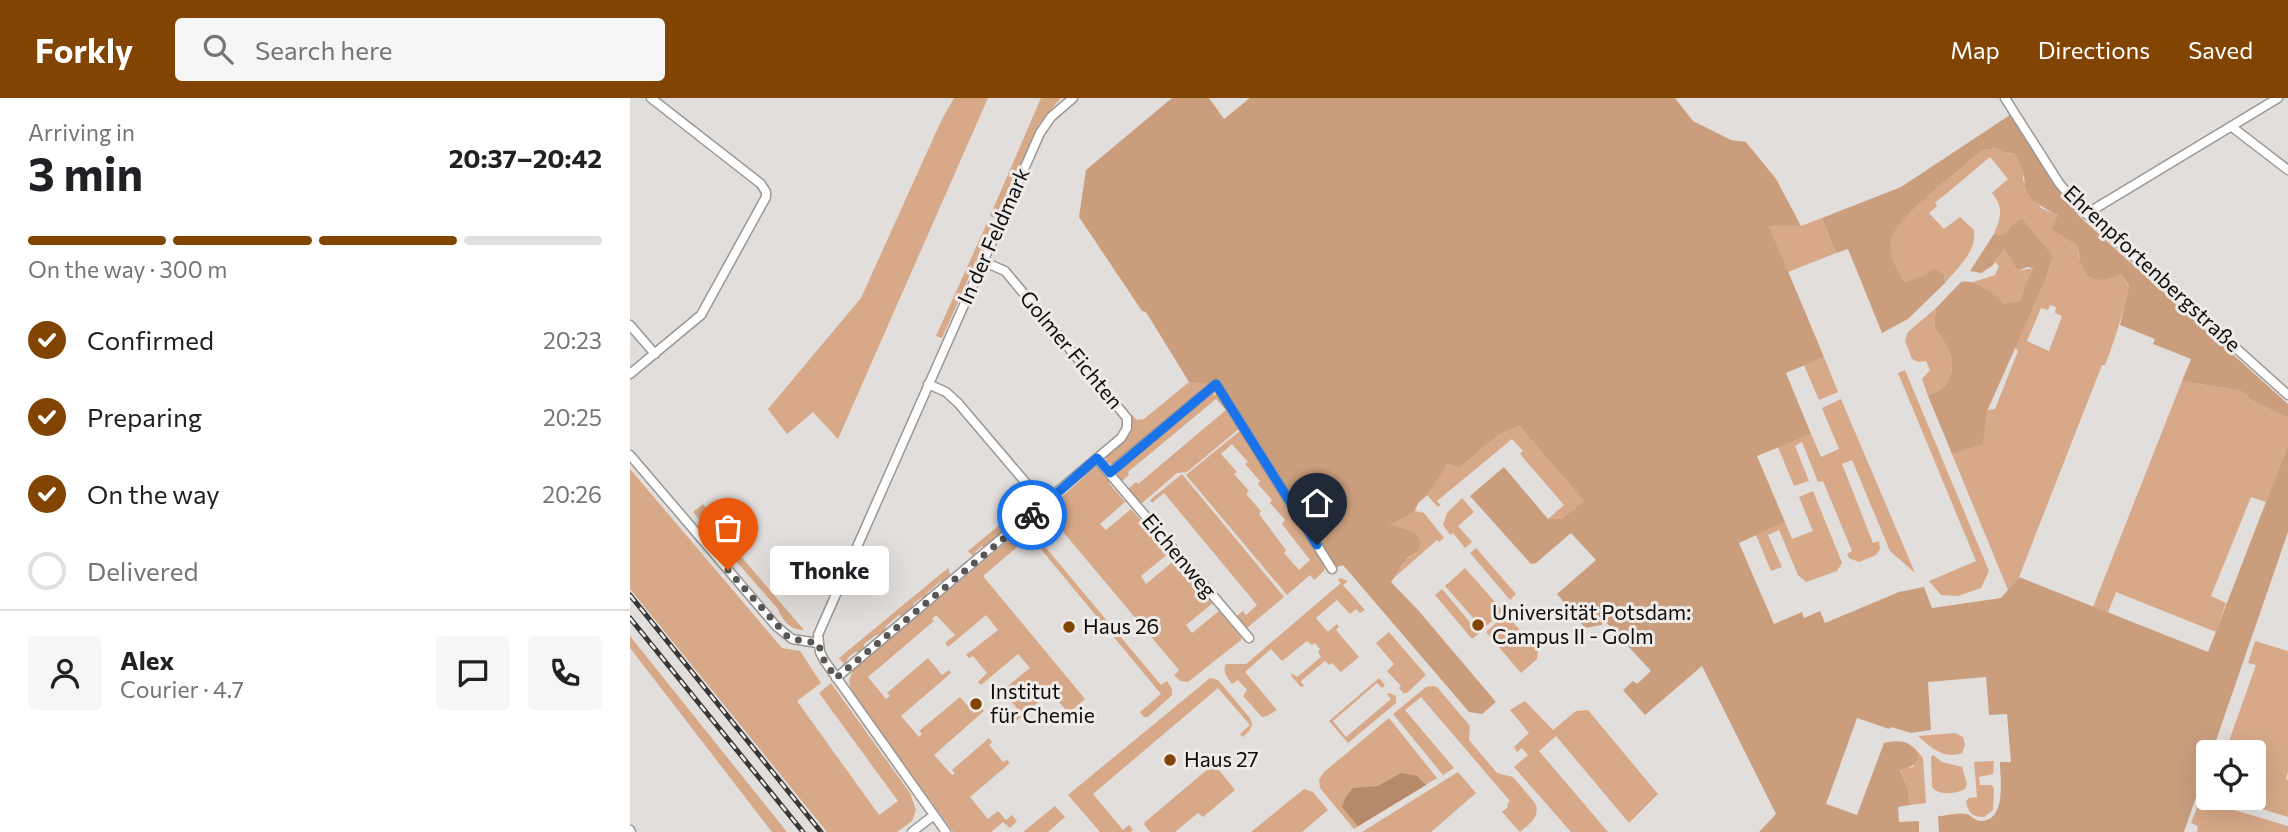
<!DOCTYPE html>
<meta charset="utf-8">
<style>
body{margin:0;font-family:Commissioner,sans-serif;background:#f6f6f6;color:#202124;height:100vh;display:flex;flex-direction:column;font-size:26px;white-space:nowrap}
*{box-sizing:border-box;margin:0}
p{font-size:23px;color:#757577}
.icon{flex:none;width:38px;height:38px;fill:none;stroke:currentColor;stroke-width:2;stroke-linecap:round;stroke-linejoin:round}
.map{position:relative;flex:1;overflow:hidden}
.sheet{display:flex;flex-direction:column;background:#fff;width:630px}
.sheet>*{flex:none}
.controls{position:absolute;left:1566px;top:642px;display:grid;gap:14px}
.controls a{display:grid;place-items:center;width:70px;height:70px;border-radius:7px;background:#fff;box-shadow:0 7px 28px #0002;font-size:35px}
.pin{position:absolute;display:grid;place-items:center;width:60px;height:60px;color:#fff;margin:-72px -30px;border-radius:50% 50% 50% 0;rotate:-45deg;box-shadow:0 0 7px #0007}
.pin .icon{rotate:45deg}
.courier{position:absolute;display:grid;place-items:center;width:70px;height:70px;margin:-35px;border:5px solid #1a73e8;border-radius:50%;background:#fff;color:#222;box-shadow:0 2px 9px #0007}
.bubble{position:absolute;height:49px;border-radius:7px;background:#fff;box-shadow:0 7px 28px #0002;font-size:23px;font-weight:700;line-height:49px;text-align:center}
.head em{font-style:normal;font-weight:700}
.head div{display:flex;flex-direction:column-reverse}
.head{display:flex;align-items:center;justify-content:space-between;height:119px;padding:0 28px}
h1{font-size:46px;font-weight:700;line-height:52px}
.bar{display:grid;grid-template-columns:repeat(4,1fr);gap:10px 7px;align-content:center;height:84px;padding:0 28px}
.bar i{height:9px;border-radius:5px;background:#e0e0e0}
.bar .on{background:#824403}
.bar p{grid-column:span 4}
.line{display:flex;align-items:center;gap:18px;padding:0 28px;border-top:2px solid #e0e0e0}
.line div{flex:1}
.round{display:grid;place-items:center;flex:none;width:74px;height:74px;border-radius:7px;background:#f6f6f6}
ol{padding:0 28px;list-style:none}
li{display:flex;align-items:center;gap:21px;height:77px}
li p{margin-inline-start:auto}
li .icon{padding:7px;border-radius:50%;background:#824403;color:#fff;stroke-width:4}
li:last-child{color:#757577}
li i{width:38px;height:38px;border:4px solid #e0e0e0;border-radius:50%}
header{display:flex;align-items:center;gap:42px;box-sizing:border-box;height:98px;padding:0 35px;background:#824403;color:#fff}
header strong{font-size:33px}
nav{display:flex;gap:38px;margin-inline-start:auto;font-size:24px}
.search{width:490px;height:63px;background:#f6f6f6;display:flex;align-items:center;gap:18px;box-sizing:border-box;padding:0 24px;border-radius:7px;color:#757577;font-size:26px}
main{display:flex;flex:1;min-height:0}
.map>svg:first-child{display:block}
.green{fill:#d7a988;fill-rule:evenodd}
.forest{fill:#ca9e7d}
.water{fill:#b58969}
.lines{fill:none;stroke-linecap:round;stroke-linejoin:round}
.street-casing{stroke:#9a9794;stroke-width:11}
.street{stroke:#fff;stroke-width:8}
.rail-casing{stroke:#393736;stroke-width:5}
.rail{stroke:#efebe9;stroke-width:2.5;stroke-dasharray:8;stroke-linecap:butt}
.done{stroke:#585654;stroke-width:7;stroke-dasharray:0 12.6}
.route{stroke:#1a73e8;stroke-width:9}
.poi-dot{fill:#824403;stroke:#efebe9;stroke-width:2.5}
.labels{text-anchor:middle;stroke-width:6;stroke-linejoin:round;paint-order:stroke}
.street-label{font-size:21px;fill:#0e0d0c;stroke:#efebe9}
.poi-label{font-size:21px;fill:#0e0d0c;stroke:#efebe9;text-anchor:start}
</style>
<header>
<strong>Forkly</strong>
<div class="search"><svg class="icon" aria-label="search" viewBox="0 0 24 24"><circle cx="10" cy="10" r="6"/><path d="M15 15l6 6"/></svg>Search here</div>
<nav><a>Map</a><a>Directions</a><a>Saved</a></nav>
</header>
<main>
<section class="sheet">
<div class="head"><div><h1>3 min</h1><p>Arriving in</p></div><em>20:37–20:42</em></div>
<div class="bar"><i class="on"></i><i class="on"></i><i class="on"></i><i></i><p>On the way · 300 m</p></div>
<ol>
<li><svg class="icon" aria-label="check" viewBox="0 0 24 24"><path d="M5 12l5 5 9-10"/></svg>Confirmed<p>20:23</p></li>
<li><svg class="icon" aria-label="check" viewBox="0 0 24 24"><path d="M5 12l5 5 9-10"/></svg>Preparing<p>20:25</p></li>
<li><svg class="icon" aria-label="check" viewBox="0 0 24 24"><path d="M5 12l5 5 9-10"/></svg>On the way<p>20:26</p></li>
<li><i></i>Delivered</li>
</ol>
<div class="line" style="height:126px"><a class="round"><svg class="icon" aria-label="person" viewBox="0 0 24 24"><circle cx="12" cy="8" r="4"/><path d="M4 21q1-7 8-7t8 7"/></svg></a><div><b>Alex</b><p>Courier · 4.7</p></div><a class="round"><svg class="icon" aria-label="chat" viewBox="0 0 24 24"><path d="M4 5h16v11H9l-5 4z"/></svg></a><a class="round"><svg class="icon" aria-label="phone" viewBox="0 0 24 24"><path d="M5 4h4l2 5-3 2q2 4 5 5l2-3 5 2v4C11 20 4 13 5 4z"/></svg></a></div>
</section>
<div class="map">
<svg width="1658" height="734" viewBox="0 0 1658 734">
<rect width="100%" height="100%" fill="#e2dedb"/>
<path class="green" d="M324 0H358L208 341 183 314 157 336 138 311 231 200 312 21Z
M411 0H431L409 26 365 120 360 118Z
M1366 50 1374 55 1385 56 1393 68V82L1411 110 1428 117 1447 147 1449 160 1491 176 1499 189C1493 216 1485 241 1475 267H1472L1389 479 1378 492 1322 356 1353 345 1358 312 1365 311 1388 253 1385 250 1416 181 1423 158 1392 120 1381 127 1373 137 1364 136C1371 119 1374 110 1362 95L1378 81 1360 59 1305 105 1307 108 1299 115 1314 131 1330 119 1344 132C1347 154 1328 169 1315 185L1314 177H1296L1275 184C1267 171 1256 156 1261 139 1268 119 1333 69 1352 53ZM1420 207 1426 209 1425 215 1432 218 1419 253 1397 243 1411 210 1418 212Z
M1192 120 1206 155 1158 174 1139 128H1171Z
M357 125 362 127 312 240 306 238Z
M1374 151 1388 173 1403 170 1394 189 1391 203 1374 207 1355 190 1343 184 1365 177 1369 168 1365 164Z
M1306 210 1304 230C1317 246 1330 265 1316 286 1313 291 1303 295 1298 298L1292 281 1300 272 1296 263 1289 264 1282 261 1275 243 1278 234Z
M1194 259 1208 294 1189 302 1174 267Z
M1275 272 1359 473 1351 490 1328 498 1311 497 1299 483 1346 463 1268 275Z
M1552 283 1611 293 1623 303 1658 320V347L1636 404 1621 399 1581 498 1596 505 1586 534 1486 494 1478 514 1463 509Z
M559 284 579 285 484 366 476 365V357L499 336 500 319 502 317 507 322 514 321Z
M579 295 590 298 797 396 818 366 829 370 870 336 889 328 954 403 931 421H918L934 407 890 356 893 353 882 341 807 403 811 408H807L797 397 788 405 785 413 794 415 814 440 809 444 807 442 765 479 774 463 786 455 757 428 710 468 695 467 694 473 684 482 680 477 657 497 556 377 611 332 610 330 557 374 547 375 511 406 498 391 506 384 508 386 596 312 586 301 498 374 499 377 492 383 487 377 488 373ZM602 346 618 364 615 366 630 383 628 386 642 402 640 405 655 422 652 426 680 462 669 472 654 455 656 452 629 416 631 413 616 396 619 393 604 376 607 374 591 356Z
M1211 301 1285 475 1260 453 1222 362 1212 366 1243 445 1249 443 1250 451 1246 457 1229 464 1219 460 1217 456 1222 453 1193 383 1188 384 1172 344 1165 348 1179 383 1164 388 1148 349 1181 336 1191 359 1209 351 1192 310Z
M465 369 470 370 481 382 479 385 495 404 470 426 476 432 501 411 539 455 511 478 516 486 545 462 583 505 556 527 562 535 589 513 611 539V542L558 584 550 583 544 577 549 572 429 429 423 433 415 421 417 412Z
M0 371 152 550 170 553 191 585 167 603 249 717 268 703 189 595 201 585 280 695 286 712 282 723 267 734H197L0 491Z
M552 376 654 499 617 530 607 518 613 513 616 517 627 507 534 395 522 405 520 402Z
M1183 393 1212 465 1207 473 1176 484 1168 477 1149 432 1138 437 1152 469 1141 473 1126 437 1155 424 1162 441 1183 433 1169 399Z
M832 400 844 414 828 428 842 444 835 450 823 435 820 437 813 427 817 415Z
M400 402 403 404 401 411 371 437H367L355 450 352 448 346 453 344 459 338 453Z
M73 406 112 451 108 455 174 532C161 533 152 522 148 511L63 414Z
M402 425 416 439 411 444 531 587 537 583 542 591V597L518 619H514L510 614 531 596 400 438 353 478 455 601 426 626 424 622 436 612 420 594 383 626 380 622 390 614 375 596 372 599 369 595 400 570 388 556 351 587 348 584 357 575 343 558 339 560 336 557 368 532 356 517 318 549 315 545 325 537 306 517 302 521 304 523 238 579 256 601 260 598 257 595 298 560 312 577 319 572 321 575 271 618 289 639 292 636 289 633 330 599 344 615 351 610 354 613 304 657 322 677 325 675 322 672 359 640 362 644 359 647 373 664 377 662 380 665 340 699 358 721 368 713 376 722 382 717 387 723 380 730 373 724 361 734H323L221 593 219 583 223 572 397 427Z
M846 450 886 496 880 502 840 455Z
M318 470 321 479 315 484 311 483 297 495 298 499 295 501 291 500 283 506V511L274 519 269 517 256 528 255 534 252 537H246L234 546V552L231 554H225L218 560 215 567 209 560Z
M835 470 873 513 861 521 862 523 853 531 815 488Z
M710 480 718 483 713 487 735 512 730 515 726 511 720 516 707 502 686 520 698 534 707 526 709 529 706 532 729 559 711 574 702 565 699 567 695 563 671 583 674 588 671 589 662 579 661 575 667 579 691 559 688 554 690 551 685 545 682 547 677 543 652 563 641 551 615 574 647 612 637 618 632 619 613 598 617 592 608 582 602 586C597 579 592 574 596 566H616L711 485 708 482Z
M812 491 849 535 842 541 805 497Z
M876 516 908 553 907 561 891 575 856 534Z
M759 534 796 577 777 595H773L769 590 771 588 757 573 764 566 746 545Z
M0 538 157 734H142L0 550Z
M1625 543 1658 553V674L1656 681 1658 682V719L1597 700H1624V654H1595L1626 567 1618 565Z
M580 580 588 582 620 620 622 626 620 632 613 639 610 636 620 627 588 590 463 696 493 732 499 727 503 732 501 734H470L438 697Z
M749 580 755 587 752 590 747 585 703 623 716 639 761 601 757 596 759 595 766 598V605L718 645 699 623Z
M803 588 807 589 840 628 839 642 867 675 883 679 905 705C911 719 899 726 890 734L872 714 878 709 877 706 880 703 791 599 775 612 824 670 813 677 763 616 796 589Z
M895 603 923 632 946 613 958 612 1028 696 999 725 926 638 909 653 978 734H941L884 669 898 657 892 650 887 654 884 649 899 635 880 612Z
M759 620 807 680 724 731 690 690 689 682 694 674Z
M1325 635 1333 639 1335 647 1332 655C1314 662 1300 649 1288 638Z
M1284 649 1293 660 1296 705 1280 707 1278 690 1270 671 1283 669 1288 655Z
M1303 657 1312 664 1332 669 1337 686 1335 691C1326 696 1309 698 1302 689L1301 659Z
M1364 663 1363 676 1349 679 1350 687H1361L1364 690 1363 712 1354 719C1342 719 1338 715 1336 703L1339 700 1347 699 1344 664Z
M584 666 605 692 573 719 568 715 545 734H520L514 726 515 724Z
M828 674 846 695 801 734H732Z
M674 691 683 694 698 712 672 734H621Z
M1570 702 1658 728V734H1567L1568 728 1561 725Z
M425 708 435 719 418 734H393Z"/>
<path class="forest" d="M542 0H579L594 21 620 0H1045L1063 23 1101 42 1116 44 1146 81 1171 128H1139L1194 259 1156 275 1181 336 1127 358 1155 424 1109 445 1144 526 1172 514 1174 520 1190 513 1195 525 1269 494 1294 489 1302 510 1371 500 1389 479 1578 554 1658 347V434L1582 654H1578V664L1554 734H1309L1308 718C1316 718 1329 714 1336 716 1342 717 1344 723 1351 723 1377 722 1370 681 1370 664H1381L1377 616 1359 617 1356 579 1298 584 1301 632 1281 635 1261 629 1259 631 1227 620 1196 706 1227 717 1254 645C1268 642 1279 642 1288 655 1287 668 1281 669 1270 672L1278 690 1280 707 1268 709 1269 724 1289 723V734H1129L1146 716 1072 568 1015 617 993 592 1003 583 1007 586 1021 573 975 523 971 527 955 530 927 496 966 462 941 435 906 465 901 466 840 398 874 369 918 421H931L954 403 889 328 870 336 829 370 818 366 797 397 788 405 784 414 759 427C769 430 796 432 789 451 787 456 780 457 777 461 770 468 767 477 761 484L788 512 866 604 852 616 839 614 713 467 702 471 586 286 559 284 516 214 512 213 449 119 456 72Z
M1383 15 1433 97 1450 119 1658 306V320L1623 303 1611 293 1552 283 1561 261 1523 246 1525 241 1490 227 1499 188 1491 176C1459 190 1452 177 1447 147L1422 131 1428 117C1380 95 1405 89 1385 56L1374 55 1366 50 1352 53C1333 69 1268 119 1262 139 1256 155 1267 171 1275 184L1295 177 1304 170 1314 177 1315 185 1278 221 1252 235 1218 151 1206 155 1192 120 1271 89Z
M1392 120 1423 158 1416 181 1358 311 1353 346 1322 356 1298 298C1303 295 1313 291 1316 286 1330 265 1317 246 1304 230L1306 210 1331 184C1349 181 1362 196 1374 206L1391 203 1394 189 1403 170 1397 169 1388 173 1374 151 1362 168 1351 175 1340 173 1364 136 1373 137 1381 127Z"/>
<path class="water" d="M771 675 787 678 796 687 728 728 712 709 715 700 723 690 748 688Z"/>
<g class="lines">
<defs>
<path id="street" d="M1375 0 1429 85 1448 108 1658 297
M1602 29 1658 72
M1456 116 1648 0
M0 227 25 256
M0 276 71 217 136 99V94L131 86 21 0
M298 286 316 294 328 305 413 405
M0 357 146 528 162 541 188 545
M467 361 619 540
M479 375 586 286 702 471
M206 580 491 340 497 330V320L380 179 375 173 352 163
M0 732 1 734
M282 734 304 717
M316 734 194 562 190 554 188 537 410 35 421 19 443 0"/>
</defs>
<use href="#street" class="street-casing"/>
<use href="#street" class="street"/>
<defs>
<path id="rail" d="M0 497 191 734
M0 520 173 734"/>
</defs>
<use href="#rail" class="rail-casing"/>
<use href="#rail" class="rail"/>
</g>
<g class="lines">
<path class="done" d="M98 472 157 538 162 541 188 545 194 562 206 580 402 417"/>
<path class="route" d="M402 417 467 360 480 375 586 286 687 447"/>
</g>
<g class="poi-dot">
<circle cx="848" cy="527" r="7"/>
<circle cx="439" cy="529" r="7"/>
<circle cx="346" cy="606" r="7"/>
<circle cx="540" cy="662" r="7"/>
</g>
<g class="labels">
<g class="street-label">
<text transform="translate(364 138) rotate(-66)" y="7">In der Feldmark</text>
<text transform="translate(1522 171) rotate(43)" y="7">Ehrenpfortenbergstraße</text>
<text transform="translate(441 252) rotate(50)" y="7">Golmer Fichten</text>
<text transform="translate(549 458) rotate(50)" y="7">Eichenweg</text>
</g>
<g class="poi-label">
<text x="862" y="522">Universität Potsdam:<tspan x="862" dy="24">Campus II - Golm</tspan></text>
<text x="453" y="536">Haus 26</text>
<text x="360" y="601">Institut<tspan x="360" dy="24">für Chemie</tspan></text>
<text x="554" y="669">Haus 27</text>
</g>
</g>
</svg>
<div class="controls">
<a><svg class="icon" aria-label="locate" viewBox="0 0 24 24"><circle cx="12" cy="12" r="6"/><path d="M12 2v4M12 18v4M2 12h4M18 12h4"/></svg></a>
</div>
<div class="pin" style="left:98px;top:472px;background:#ea580c"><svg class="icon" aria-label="bag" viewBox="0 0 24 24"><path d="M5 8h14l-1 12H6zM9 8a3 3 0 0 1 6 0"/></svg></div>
<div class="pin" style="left:687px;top:447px;background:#1f2937"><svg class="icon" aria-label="home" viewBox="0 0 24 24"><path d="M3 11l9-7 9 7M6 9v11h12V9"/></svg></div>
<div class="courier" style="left:402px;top:417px"><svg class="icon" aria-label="bike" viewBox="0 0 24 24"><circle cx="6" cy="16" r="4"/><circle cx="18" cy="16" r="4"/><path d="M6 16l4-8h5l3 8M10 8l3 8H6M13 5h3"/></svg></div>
<div class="bubble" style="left:140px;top:448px;width:119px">Thonke</div>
</div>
</main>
